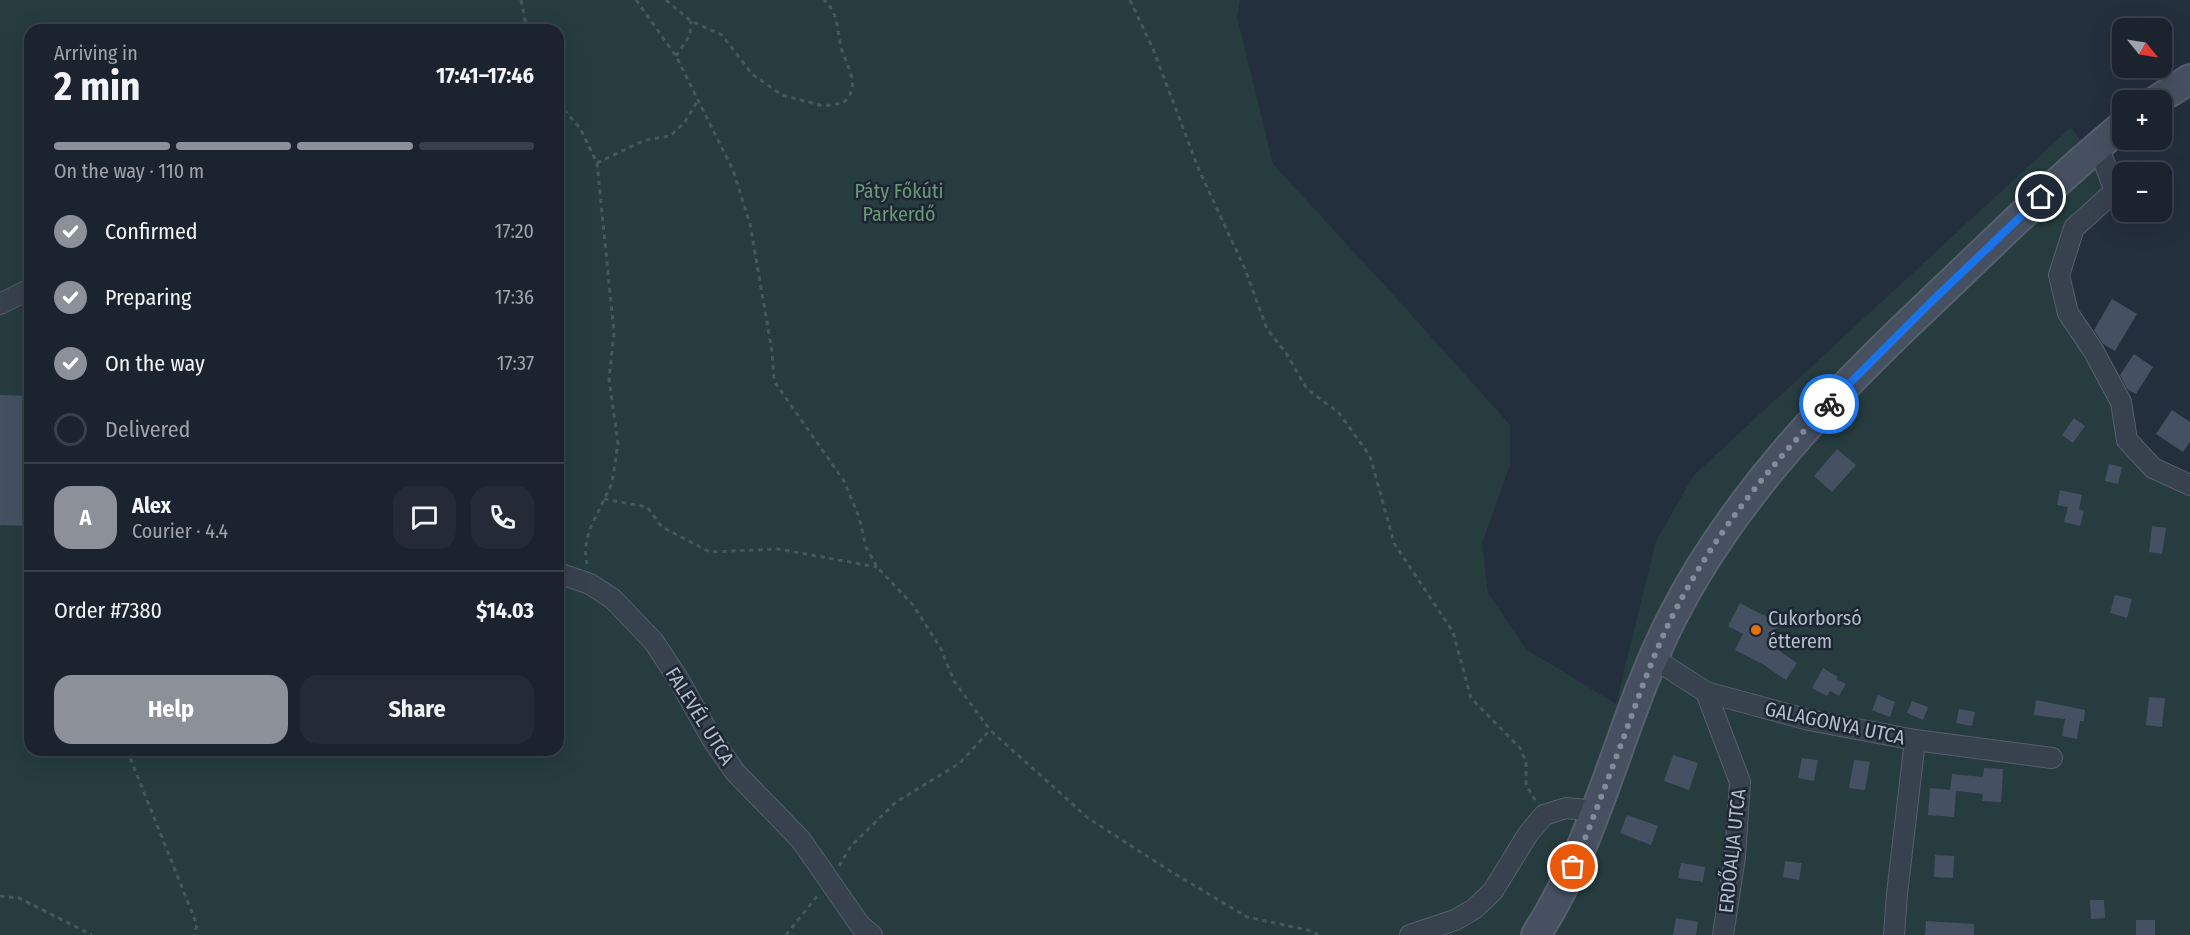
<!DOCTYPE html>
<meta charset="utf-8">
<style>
body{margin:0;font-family:"Fira Sans Condensed",sans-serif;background:#242b36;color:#f1f3f6;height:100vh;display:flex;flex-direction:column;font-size:22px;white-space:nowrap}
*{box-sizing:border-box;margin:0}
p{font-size:20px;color:#a0a4aa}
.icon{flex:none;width:33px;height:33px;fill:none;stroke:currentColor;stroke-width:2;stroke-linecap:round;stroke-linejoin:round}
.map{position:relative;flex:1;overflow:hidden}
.details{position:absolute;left:24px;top:24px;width:540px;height:732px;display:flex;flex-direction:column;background:#1b232e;border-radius:18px;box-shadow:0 6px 24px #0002,0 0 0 2px #39404a}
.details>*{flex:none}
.needle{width:39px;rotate:120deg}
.fabs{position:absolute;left:2112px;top:18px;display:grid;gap:12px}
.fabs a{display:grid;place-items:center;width:60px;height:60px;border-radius:12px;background:#1b232e;box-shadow:0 6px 24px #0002,0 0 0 2px #39404a;font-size:30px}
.pin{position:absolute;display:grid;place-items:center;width:51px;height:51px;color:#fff;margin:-26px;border:3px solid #fff;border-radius:50%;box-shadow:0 2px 6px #0007}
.courier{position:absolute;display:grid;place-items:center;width:60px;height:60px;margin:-30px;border:4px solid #1a73e8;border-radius:50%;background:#fff;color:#222;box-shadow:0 2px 8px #0007}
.overview em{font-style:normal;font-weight:700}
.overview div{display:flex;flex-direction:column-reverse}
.overview{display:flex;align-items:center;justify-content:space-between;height:102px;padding:0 30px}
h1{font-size:39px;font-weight:700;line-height:45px}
.bar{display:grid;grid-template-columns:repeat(4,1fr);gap:9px 6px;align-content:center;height:72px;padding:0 30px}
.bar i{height:8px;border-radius:4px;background:#39404a}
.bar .active{background:#8c9099}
.bar p{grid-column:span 4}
.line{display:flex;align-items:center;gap:15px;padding:0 30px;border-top:2px solid #39404a}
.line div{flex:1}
.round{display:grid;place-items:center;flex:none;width:63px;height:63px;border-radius:18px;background:#242b36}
ol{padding:0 30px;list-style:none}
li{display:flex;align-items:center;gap:18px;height:66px}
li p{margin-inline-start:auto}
li .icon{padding:6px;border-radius:50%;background:#8c9099;color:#fff;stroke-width:4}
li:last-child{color:#a0a4aa}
li i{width:33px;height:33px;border:3px solid #39404a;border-radius:50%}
.action{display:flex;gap:12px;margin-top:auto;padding:12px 30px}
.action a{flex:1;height:69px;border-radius:18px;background:#8c9099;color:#fff;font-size:24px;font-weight:700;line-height:69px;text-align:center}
.action a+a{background:#242b36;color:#f1f3f6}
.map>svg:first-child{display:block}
.green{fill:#263c3f;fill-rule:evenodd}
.building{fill:#455162}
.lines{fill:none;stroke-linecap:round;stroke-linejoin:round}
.minor-casing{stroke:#565f6c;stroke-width:22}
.secondary-casing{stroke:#565f6c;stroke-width:32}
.path{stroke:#44595c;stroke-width:3;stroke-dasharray:4.5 4.5;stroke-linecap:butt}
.minor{stroke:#38414e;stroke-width:20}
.secondary{stroke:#465061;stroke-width:28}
.done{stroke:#828b98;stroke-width:6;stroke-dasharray:0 10.8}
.route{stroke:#1a73e8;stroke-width:8}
.food-dot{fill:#e8710a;stroke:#1d2633;stroke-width:2}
.labels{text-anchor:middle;stroke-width:5;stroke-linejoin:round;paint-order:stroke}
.park-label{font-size:20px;fill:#6b9a76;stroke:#1d2633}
.poi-label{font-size:20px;fill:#b4bcc9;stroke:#1d2633;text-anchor:start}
.street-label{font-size:20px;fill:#b4bcc9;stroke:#1d2633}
</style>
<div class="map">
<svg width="2190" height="935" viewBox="0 0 2190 935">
<rect width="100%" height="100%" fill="#242f3e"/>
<path class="green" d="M0 0H1240L1237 17 1273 164 1399 301 1510 425V465L1482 543 1488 593 1526 649 1616 704 1656 541 1694 475 2071 127 2115 191 2074 228 2059 276 2093 350 2127 440 2190 485V935H0ZM30 30H558V750H30Z"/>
<path class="building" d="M2112 299 2137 314 2115 351 2103 344 2094 330Z
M2134 354 2153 367 2136 394 2127 389 2120 375Z
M0 395 30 396V526L0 525Z
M2172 410 2190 422V442L2183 452 2156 434Z
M2074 418 2085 426 2073 443 2062 435Z
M1837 449 1856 465 1832 492 1814 476Z
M2109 464 2122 467 2118 484 2105 481Z
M2060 490 2082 495 2079 509 2084 511 2080 526 2064 522 2068 507 2057 505Z
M2152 526 2166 528 2162 554 2149 552Z
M2115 595 2132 599 2127 618 2110 613Z
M1740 603 1779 623 1769 644 1797 663 1786 680 1764 665 1735 650 1743 634 1728 626Z
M1823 668 1838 677 1836 679 1846 684 1839 696 1830 691 1827 696 1812 688Z
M1878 695 1895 702 1890 717 1872 710Z
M2149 697 2165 698 2162 727 2146 725Z
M2036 700 2085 710 2084 721H2080L2077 739 2062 736 2065 719 2034 715Z
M1912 701 1928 707 1923 720 1907 713Z
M1959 709 1975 712 1972 726 1956 723Z
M1673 755 1698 763 1689 790 1664 781Z
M1802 758 1818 760 1814 781 1798 778Z
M1854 760 1870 762 1865 790 1849 788Z
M1984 768 2003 769 2001 802 1982 801 1983 794 1956 791 1954 817 1928 815 1930 788 1952 790H1950L1952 774 1983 777Z
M1627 815 1658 826 1651 845 1620 833Z
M1935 855 1954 856 1953 878 1934 877Z
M1785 861 1802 863 1799 880 1783 877Z
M1681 863 1705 867 1703 882 1678 878Z
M2090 900H2104L2105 918 2091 919Z
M1676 918 1698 922 1696 935H1673Z
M2136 920H2155V935H2136Z
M1926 921 1974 924V935H1925Z"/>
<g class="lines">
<defs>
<path id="minor" d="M2098 146 2115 191 2074 228 2059 275 2068 313 2093 350 2121 402 2127 440 2153 468 2190 485
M0 304 30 289
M558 573 590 584 613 599 654 642 679 680 712 739 735 772 801 840 860 925 872 935
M1653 658 1706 692 1740 782 1735 857 1723 935
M1706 692 1809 720 1915 740 2052 758
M1410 935 1455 920 1474 909 1493 891 1528 834 1544 815 1566 808 1596 811
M1894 935 1897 894 1915 740"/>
<path id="secondary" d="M2157 100 2190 79
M1536 935C1599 837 1620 719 1673 616 1740 485 1847 381 1953 281 2008 228 2063 175 2122 126"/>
</defs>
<use href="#minor" class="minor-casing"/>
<use href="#secondary" class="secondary-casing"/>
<path class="path" d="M521 0 527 30
M636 0 676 56 733 170 750 224 772 351 774 381 844 481 859 517 866 547 877 567 913 605 941 649 954 681 990 730 1088 818 1170 871 1247 917 1312 931 1318 935
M666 0 691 21 722 35 752 74 782 95 823 106 843 103C846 100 850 96 851 92 856 77 845 62 841 47 837 31 839 13 824 0
M1130 0 1153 49 1199 170 1245 269 1267 329 1286 353 1307 389 1339 413 1370 456 1394 543 1453 632 1471 698 1520 748 1526 762V785L1535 800
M676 56 690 35 691 21
M558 103 580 128 597 163 614 333 609 379 618 443 612 483 589 531 585 550 587 564
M597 163 645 140 670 136 684 123 697 102
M604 499 647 507 662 527 710 552 778 549 877 567
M127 750 197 925 194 935
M839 866 851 846 896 802 960 763 990 730
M0 896 19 898 92 935
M786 935 818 895"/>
<use href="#minor" class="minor"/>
<use href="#secondary" class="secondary"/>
</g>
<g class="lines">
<path class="done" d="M1573 867C1593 820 1611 771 1629 723 1642 687 1655 651 1672 617 1712 537 1768 468 1829 404"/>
<path class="route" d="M1829 404 1931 302 2041 197"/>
</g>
<circle class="food-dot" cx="1756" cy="630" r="6"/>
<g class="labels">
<g class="park-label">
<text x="899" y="198">Páty Főkúti<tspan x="899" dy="23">Parkerdő</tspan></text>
</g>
<g class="poi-label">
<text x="1768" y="625">Cukorborsó<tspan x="1768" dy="23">étterem</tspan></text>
</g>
<g class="street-label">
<text transform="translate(700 716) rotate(58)" y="7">FALEVÉL UTCA</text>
<text transform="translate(1835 723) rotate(12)" y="7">GALAGONYA UTCA</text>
<text transform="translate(1732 851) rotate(-84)" y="7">ERDŐALJA UTCA</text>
</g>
</g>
</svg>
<div class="fabs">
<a><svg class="needle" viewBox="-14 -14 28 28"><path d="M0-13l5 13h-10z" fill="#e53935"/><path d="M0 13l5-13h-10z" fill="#a0a4aa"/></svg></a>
<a>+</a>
<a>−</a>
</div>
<div class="pin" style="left:1573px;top:867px;background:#ea580c"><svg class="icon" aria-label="bag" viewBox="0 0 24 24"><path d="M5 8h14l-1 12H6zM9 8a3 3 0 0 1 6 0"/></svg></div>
<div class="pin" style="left:2041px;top:197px;background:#1f2937"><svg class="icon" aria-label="home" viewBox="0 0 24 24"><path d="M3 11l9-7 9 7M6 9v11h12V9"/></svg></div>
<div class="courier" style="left:1829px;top:404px"><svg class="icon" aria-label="bike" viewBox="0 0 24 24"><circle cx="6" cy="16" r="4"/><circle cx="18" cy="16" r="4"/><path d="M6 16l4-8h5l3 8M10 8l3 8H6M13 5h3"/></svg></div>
<section class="details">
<div class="overview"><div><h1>2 min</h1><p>Arriving in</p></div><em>17:41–17:46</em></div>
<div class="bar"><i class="active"></i><i class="active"></i><i class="active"></i><i></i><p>On the way · 110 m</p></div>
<ol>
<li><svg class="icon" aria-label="check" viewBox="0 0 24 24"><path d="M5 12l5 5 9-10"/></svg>Confirmed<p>17:20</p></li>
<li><svg class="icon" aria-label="check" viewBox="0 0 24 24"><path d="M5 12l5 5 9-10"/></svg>Preparing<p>17:36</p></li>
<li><svg class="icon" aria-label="check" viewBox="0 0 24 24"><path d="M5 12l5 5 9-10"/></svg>On the way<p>17:37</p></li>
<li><i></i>Delivered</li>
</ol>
<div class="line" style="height:108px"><b class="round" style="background:#8c9099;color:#fff">A</b><div><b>Alex</b><p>Courier · 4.4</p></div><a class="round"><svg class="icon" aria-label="chat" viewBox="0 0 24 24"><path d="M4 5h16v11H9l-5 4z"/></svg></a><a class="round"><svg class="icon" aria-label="phone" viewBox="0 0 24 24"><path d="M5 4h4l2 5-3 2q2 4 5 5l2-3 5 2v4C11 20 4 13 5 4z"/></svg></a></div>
<div class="line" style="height:78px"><div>Order #7380</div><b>$14.03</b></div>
<div class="action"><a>Help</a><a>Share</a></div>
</section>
</div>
